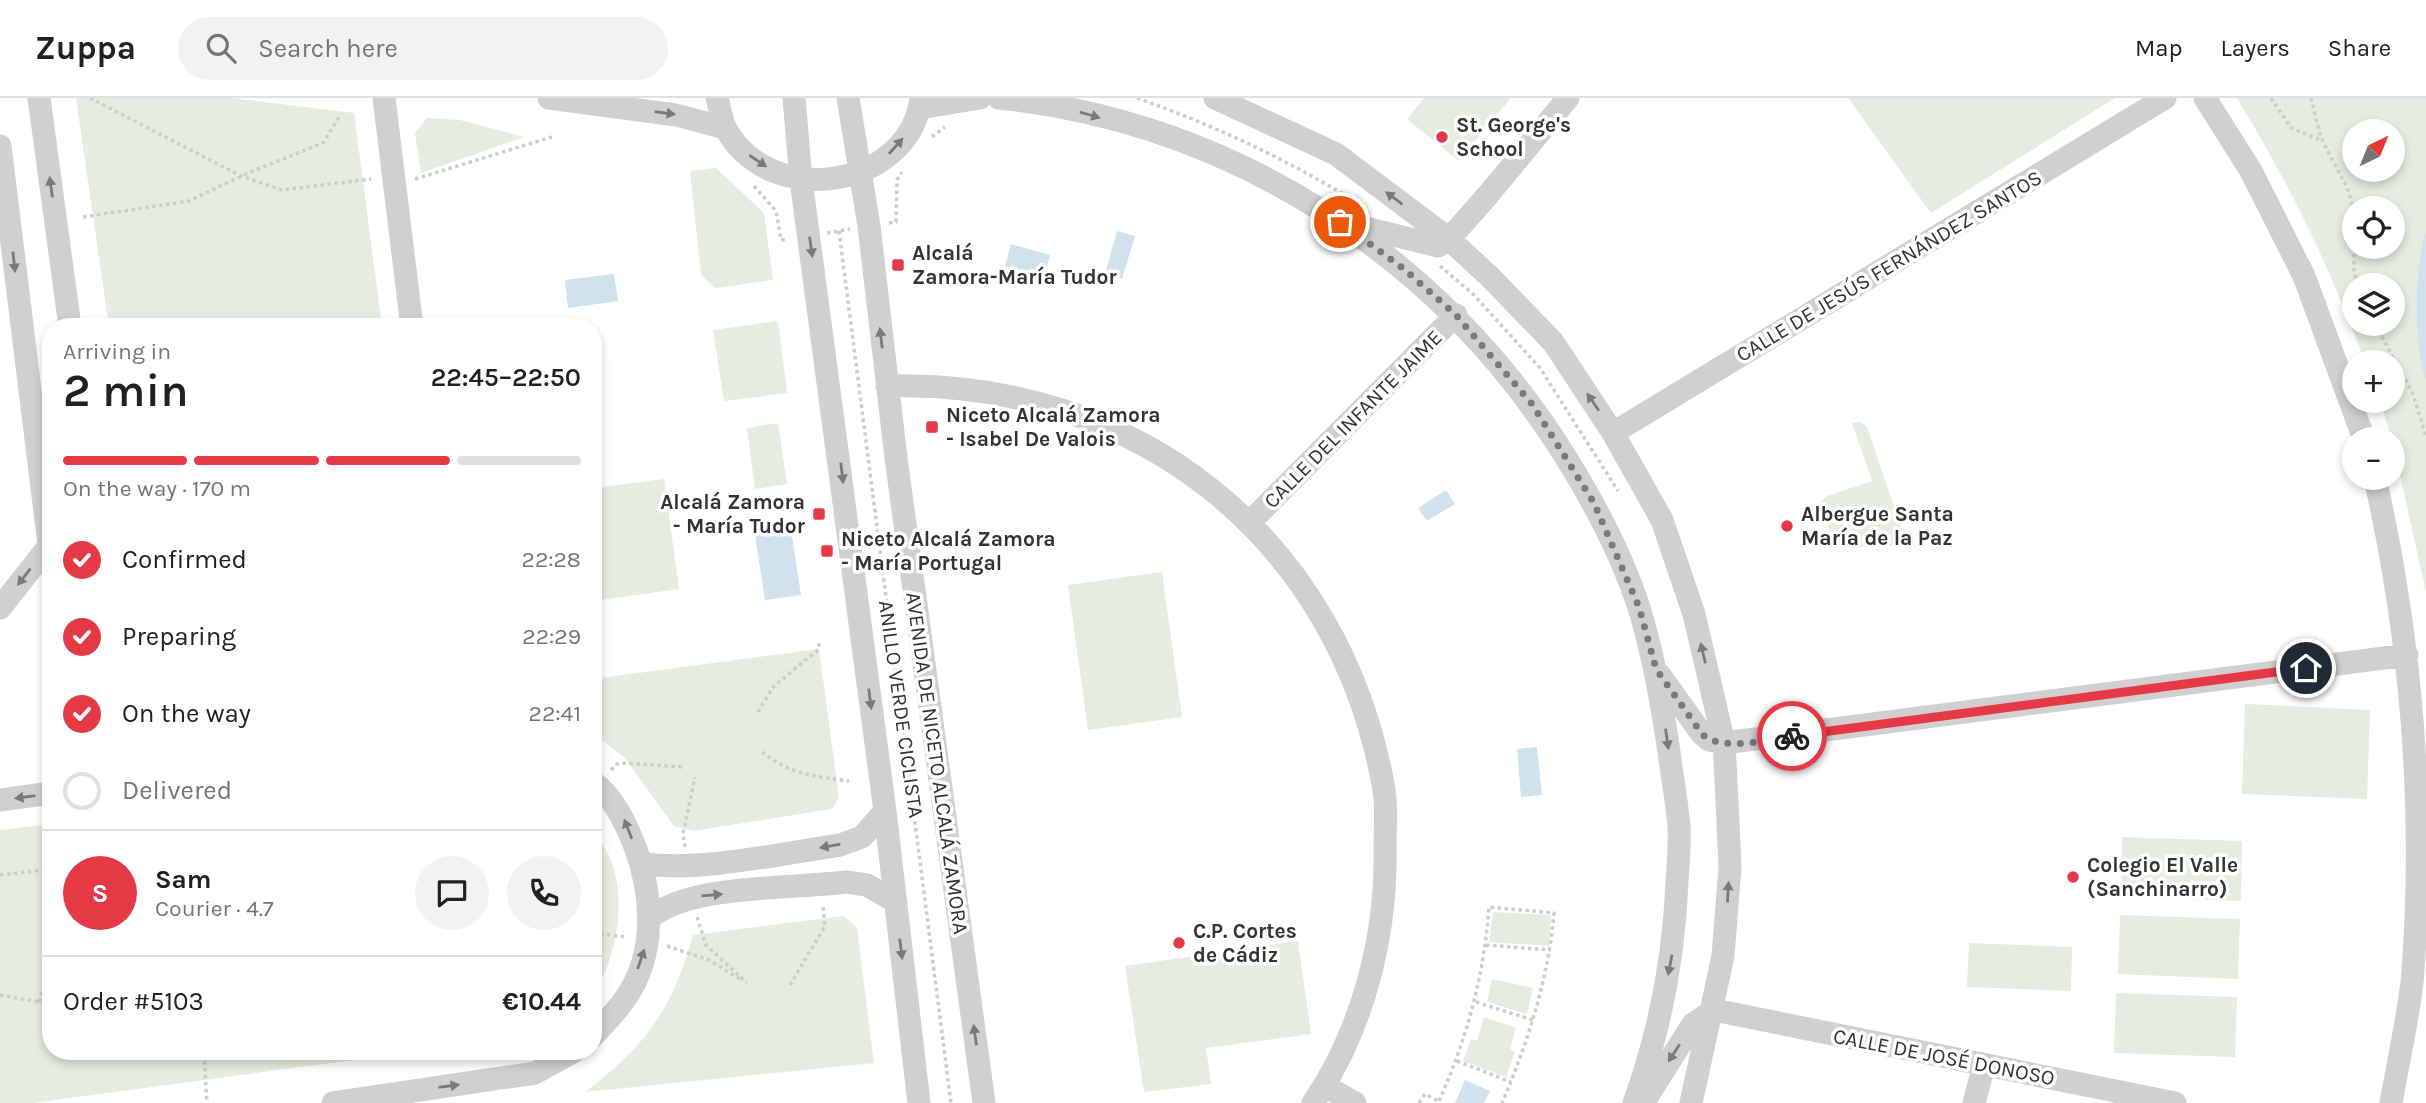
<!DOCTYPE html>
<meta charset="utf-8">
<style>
body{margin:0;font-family:Karla,sans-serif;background:#f2f2f2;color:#202124;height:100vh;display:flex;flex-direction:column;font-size:26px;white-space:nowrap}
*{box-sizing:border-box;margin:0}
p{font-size:23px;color:#757577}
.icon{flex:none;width:38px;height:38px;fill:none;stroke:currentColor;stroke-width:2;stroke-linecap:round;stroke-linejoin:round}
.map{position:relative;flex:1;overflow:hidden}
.panel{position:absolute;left:42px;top:220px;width:560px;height:742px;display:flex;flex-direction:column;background:#fff;border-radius:28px;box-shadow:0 4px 10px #0003}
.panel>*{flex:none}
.needle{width:46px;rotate:43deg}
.fabs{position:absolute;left:2342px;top:21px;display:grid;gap:14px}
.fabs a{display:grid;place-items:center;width:63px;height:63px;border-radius:50%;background:#fff;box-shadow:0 4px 10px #0003;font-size:35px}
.pin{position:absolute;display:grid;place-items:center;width:60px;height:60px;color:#fff;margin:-30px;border:4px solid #fff;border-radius:50%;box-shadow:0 2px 7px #0007}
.courier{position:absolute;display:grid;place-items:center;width:70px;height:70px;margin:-35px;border:5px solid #e63946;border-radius:50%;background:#fff;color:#222;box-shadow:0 2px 9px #0007}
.head em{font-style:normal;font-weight:600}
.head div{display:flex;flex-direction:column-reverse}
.head{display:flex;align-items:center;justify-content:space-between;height:119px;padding:0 21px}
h1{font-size:46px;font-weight:600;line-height:52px}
.bar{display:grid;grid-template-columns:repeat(4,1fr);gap:10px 7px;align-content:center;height:84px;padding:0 21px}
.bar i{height:9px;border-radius:5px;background:#e0e0e0}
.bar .active{background:#e63946}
.bar p{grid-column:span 4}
.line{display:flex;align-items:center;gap:18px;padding:0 21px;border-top:2px solid #e0e0e0}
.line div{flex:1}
.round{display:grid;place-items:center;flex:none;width:74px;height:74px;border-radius:37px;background:#f2f2f2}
ol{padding:0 21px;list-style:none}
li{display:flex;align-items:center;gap:21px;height:77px}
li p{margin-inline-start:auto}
li .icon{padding:7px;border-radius:50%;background:#e63946;color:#fff;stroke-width:4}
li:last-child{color:#757577}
li i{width:38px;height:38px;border:4px solid #e0e0e0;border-radius:50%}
header{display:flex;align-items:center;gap:42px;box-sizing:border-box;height:98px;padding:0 35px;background:#fff;border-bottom:2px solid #e0e0e0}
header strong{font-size:33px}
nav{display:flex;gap:38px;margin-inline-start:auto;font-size:24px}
.search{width:490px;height:63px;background:#f2f2f2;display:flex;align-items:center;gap:18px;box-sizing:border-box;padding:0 24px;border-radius:38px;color:#757577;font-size:26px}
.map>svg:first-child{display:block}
.green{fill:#e6ecdf;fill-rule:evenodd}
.water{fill:#cfe2ee}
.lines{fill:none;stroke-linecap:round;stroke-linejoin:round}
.path{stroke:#cdcdcd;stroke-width:3.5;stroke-dasharray:3.5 3.5;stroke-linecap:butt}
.minor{stroke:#d0d0d0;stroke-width:23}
.oneway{fill:#7a7a7a}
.done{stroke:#7a7a7a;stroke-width:7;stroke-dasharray:0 12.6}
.route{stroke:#e63946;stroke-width:9}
.poi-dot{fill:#e63946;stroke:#fff;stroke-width:2.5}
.labels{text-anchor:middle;stroke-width:7;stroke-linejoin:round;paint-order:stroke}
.poi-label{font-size:21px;font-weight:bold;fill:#333;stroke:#fff;text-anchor:start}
.street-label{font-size:21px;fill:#333;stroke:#fff}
</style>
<header>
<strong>Zuppa</strong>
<div class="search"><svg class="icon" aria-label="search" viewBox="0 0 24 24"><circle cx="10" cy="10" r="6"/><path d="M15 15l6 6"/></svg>Search here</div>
<nav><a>Map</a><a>Layers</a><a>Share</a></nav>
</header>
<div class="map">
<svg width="2426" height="1005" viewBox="0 0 2426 1005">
<rect width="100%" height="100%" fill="#fff"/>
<path class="green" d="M76 0H231L354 15 382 229H109Z
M1424 0H1511L1459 63 1407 21Z
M1848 0H2115L1931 115Z
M2237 0H2426V494L2392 341 2380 303H2392V264H2365C2330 169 2290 87 2237 0ZM2354 33H2392V72H2354ZM2354 110H2392V149H2354ZM2354 187H2392V226H2354Z
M427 20 460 22 524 39 421 75 415 35Z
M716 70 764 115 773 182 715 190 701 177 690 73Z
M778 223 787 295 724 303 713 232Z
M1860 324 1867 329 1907 447 1837 450 1819 406 1827 398 1872 383 1852 325Z
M778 325 787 386 755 391 747 330Z
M664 381 679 491 593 503V390Z
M1162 474 1182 619 1088 632 1068 487Z
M819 551 839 700 832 711 693 733 674 728 625 660 593 635V581Z
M2245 606 2370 612 2367 701 2242 696Z
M51 726V954H413L33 1005H0V732Z
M593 734C633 776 621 852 593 898Z
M2122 739 2242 743 2241 803 2121 799Z
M1493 814 1551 817 1549 848 1489 844Z
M2120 817 2240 821 2238 881 2118 876Z
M844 818 857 830 874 965 585 994C646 948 673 910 693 837Z
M1298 843 1311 936 1206 950 1211 986 1144 994 1125 868Z
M1969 845 2072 849 2071 893 1967 889Z
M1492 881 1533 890 1527 916 1487 904Z
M2116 895 2237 899 2235 959 2114 955Z
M1484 919 1516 930 1510 951 1515 954 1506 979 1463 963 1471 941 1477 943Z"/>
<path class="water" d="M1117 133 1135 138 1122 181 1105 176Z
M2426 134V281C2414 252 2414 164 2426 134Z
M1011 146 1050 157 1044 179 1005 168Z
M614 176 618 203 568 210 565 182Z
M1446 392 1455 406 1427 423 1418 410Z
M791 432 801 497 765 502 755 437Z
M1537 649 1542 697 1521 699 1517 651Z
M1465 982 1490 993 1484 1005H1455Z"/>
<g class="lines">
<path class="path" d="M90 0 241 78 282 92 371 81
M1137 0C1218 29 1284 60 1358 105
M2271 0 2291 30 2323 43
M2311 0C2315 14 2317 30 2323 43 2336 74 2353 88 2354 124
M932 39 945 29
M415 81 555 38
M754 88 776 113 781 142 788 141
M83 119 189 103 248 75 323 45 341 16
M889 125 896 124 897 82 902 74
M839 133 951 1005
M827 135 850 131
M2354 149V174L2359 187
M1440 168 1473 196 1540 270 1618 393
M2375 226 2413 296 2426 338
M758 614 773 589 819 551V545
M762 654C789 676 816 679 849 683
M611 672 617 666 626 665 682 669
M685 749 683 736 695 679
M0 777 51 771
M697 819 706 847 747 885
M593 835 626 839
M1486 847 1551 852
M667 848 709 862 740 881
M790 887 825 828 823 808
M0 897 51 906
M39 904 46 884
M1476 904 1533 922
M203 955 290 954
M204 956 207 1005
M1457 963 1511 984
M1439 1003C1467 940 1484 878 1489 809L1554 815C1548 882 1528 944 1502 1005
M1419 1005 1425 996 1438 1003"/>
<path class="minor" d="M39 0 70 229
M384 0 412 229
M549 0 676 17 725 30
M717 0C720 10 721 22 726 31 769 111 909 92 921 0
M794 0 801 82 885 713 919 1005
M848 0 869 128 896 360 984 1005
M999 0C1234 25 1441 159 1565 358 1595 406 1623 459 1640 513 1654 559 1662 606 1669 654 1672 678 1677 704 1679 729 1680 747 1678 766 1677 784 1674 860 1660 933 1634 1005
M1215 0 1336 56 1449 141 1490 179 1553 244 1613 335 1662 422 1694 516 1724 645 1727 703 1730 769 1723 858 1691 1005
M2205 0 2251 73 2304 178 2364 341
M920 10 980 0
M0 48 51 463
M1353 127 1438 148 1449 141 1488 97 1568 0
M887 288C1139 281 1341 442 1384 692 1387 710 1385 731 1385 750 1387 837 1363 932 1313 1005
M1613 335 2165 0
M2375 380C2412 545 2426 715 2412 885 2407 925 2398 965 2391 1005
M1250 424 1456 217
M0 510 49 448
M1659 576 1702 636 1709 642 1724 645 2407 557
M593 684C614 700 624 722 634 746 653 795 657 856 625 901 616 914 604 926 593 938
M0 702 51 695
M641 765C693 775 786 755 840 747L862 739 885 713
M650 820C689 786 793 791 846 784L867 787 896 804
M1325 988 1355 1005
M1647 999 1693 926 1714 912 2175 1005
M333 1005 535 975 573 954
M1974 1005 1984 967"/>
</g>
<defs><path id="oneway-solid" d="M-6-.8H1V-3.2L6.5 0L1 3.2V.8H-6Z" transform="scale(1.75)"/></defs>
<g class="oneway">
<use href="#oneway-solid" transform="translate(665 15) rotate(8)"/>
<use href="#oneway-solid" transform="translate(1090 17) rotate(16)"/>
<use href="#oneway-solid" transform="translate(896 48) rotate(-48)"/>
<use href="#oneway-solid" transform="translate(758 63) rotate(34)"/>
<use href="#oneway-solid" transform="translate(51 89) rotate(-98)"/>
<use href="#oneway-solid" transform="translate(1394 100) rotate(-143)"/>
<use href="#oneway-solid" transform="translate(811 149) rotate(82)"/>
<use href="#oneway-solid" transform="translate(14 164) rotate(84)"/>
<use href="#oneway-solid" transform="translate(881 240) rotate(-97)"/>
<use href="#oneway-solid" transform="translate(1593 304) rotate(-124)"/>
<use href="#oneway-solid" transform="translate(842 375) rotate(83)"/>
<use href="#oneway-solid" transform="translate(24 479) rotate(128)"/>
<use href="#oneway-solid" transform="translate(1703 555) rotate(-103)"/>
<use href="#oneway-solid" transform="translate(870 601) rotate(83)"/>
<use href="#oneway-solid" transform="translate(1667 641) rotate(82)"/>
<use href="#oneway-solid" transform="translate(25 699) rotate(172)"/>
<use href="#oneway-solid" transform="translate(628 731) rotate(-111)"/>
<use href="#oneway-solid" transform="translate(830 748) rotate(170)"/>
<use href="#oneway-solid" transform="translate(1728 794) rotate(-87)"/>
<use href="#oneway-solid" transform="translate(712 797) rotate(-5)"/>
<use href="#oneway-solid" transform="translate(901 851) rotate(83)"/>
<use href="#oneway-solid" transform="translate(641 861) rotate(-71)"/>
<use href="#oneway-solid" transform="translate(1670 867) rotate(101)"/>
<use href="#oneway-solid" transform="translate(975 937) rotate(-98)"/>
<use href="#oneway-solid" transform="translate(1674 955) rotate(123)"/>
<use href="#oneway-solid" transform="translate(449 988) rotate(-8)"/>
</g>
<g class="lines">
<path class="done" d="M1340 124 1404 171 1456 217 1532 306 1594 405 1639 509 1656 571 1702 636C1722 654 1767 642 1792 638"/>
<path class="route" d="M1792 638 2306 570"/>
</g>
<g class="poi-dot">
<circle cx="1442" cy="39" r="7"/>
<rect x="891" y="160" width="14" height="14" rx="3.5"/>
<rect x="925" y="322" width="14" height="14" rx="3.5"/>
<rect x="812" y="409" width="14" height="14" rx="3.5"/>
<circle cx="1787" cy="428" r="7"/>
<rect x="820" y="446" width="14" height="14" rx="3.5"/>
<circle cx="2073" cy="779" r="7"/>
<circle cx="1179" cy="845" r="7"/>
</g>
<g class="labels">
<g class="poi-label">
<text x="1456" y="34">St. George's<tspan x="1456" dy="24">School</tspan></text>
<text x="912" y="162">Alcalá<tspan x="912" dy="24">Zamora-María Tudor</tspan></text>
<text x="946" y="324">Niceto Alcalá Zamora<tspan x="946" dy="24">- Isabel De Valois</tspan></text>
<text x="805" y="411" text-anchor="end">Alcalá Zamora<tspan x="805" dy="24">- María Tudor</tspan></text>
<text x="1801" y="423">Albergue Santa<tspan x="1801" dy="24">María de la Paz</tspan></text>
<text x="841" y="448">Niceto Alcalá Zamora<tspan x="841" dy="24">- María Portugal</tspan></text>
<text x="2087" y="774">Colegio El Valle<tspan x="2087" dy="24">(Sanchinarro)</tspan></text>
<text x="1193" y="840">C.P. Cortes<tspan x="1193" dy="24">de Cádiz</tspan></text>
</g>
<g class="street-label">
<text transform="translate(1889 168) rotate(-31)" y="7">CALLE DE JESÚS FERNÁNDEZ SANTOS</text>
<text transform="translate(1353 321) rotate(-45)" y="7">CALLE DEL INFANTE JAIME</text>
<text transform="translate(901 611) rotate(82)" y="7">ANILLO VERDE CICLISTA</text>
<text transform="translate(937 665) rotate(82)" y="7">AVENIDA DE NICETO ALCALÁ ZAMORA</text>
<text transform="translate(1944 959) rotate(11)" y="7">CALLE DE JOSÉ DONOSO</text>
</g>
</g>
</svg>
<div class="fabs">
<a><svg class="needle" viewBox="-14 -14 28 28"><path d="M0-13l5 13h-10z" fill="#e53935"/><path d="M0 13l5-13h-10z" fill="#757577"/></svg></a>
<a><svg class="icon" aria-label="locate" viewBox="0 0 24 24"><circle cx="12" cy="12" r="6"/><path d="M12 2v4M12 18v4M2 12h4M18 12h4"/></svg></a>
<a><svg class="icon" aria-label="layers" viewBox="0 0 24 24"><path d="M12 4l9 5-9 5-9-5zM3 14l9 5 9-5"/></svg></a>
<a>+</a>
<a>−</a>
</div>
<div class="pin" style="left:1340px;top:124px;background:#ea580c"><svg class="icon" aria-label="bag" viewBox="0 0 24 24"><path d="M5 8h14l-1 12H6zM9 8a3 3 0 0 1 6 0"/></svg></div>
<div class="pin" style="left:2306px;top:570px;background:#1f2937"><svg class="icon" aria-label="home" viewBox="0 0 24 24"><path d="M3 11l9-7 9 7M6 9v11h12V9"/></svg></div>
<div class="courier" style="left:1792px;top:638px"><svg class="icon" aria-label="bike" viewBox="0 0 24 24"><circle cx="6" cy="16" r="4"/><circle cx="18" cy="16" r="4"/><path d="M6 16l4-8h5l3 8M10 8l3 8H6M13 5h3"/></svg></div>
<section class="panel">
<div class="head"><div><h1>2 min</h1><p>Arriving in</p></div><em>22:45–22:50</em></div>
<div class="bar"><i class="active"></i><i class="active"></i><i class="active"></i><i></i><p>On the way · 170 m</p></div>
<ol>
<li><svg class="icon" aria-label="check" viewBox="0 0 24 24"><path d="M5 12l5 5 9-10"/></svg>Confirmed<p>22:28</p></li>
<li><svg class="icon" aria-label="check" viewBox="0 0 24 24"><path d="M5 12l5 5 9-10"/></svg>Preparing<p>22:29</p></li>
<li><svg class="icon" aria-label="check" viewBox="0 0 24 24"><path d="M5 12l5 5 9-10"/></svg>On the way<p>22:41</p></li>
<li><i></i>Delivered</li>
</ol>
<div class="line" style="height:126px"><b class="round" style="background:#e63946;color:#fff">S</b><div><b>Sam</b><p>Courier · 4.7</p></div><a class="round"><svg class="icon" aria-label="chat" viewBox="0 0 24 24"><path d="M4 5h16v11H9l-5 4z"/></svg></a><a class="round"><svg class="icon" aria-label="phone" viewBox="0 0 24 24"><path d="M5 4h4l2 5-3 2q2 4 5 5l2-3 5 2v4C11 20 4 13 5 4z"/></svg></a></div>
<div class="line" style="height:91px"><div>Order #5103</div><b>€10.44</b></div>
</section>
</div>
